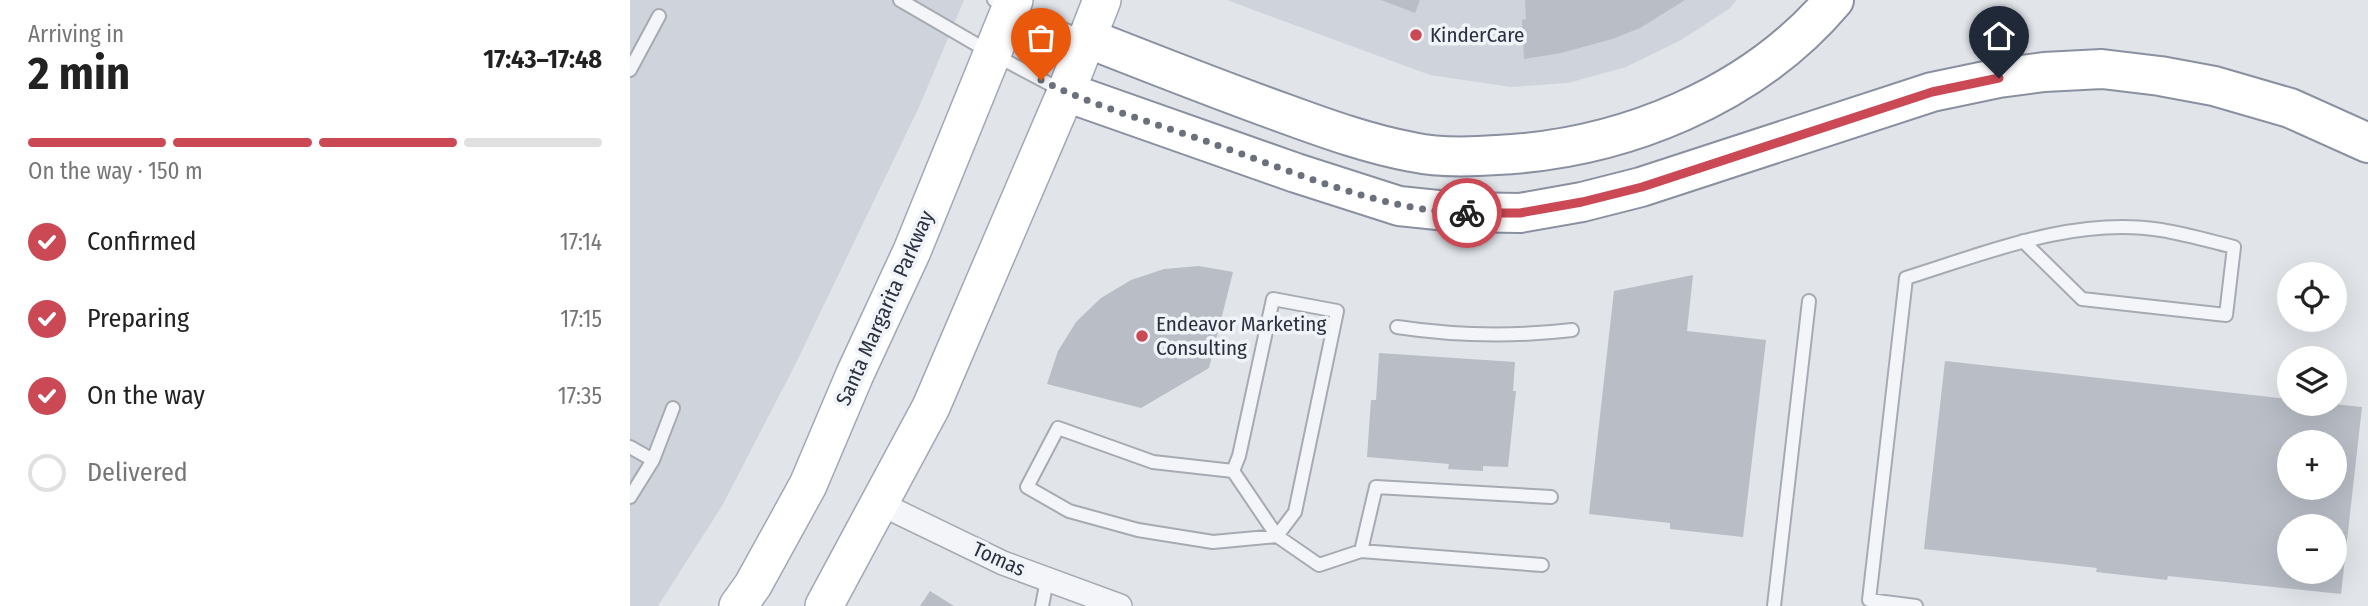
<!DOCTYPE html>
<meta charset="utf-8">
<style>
body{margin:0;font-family:"Fira Sans Condensed",sans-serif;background:#f2f2f2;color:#222;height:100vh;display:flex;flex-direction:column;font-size:26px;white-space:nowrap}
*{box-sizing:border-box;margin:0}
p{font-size:23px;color:#767676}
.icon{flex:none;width:38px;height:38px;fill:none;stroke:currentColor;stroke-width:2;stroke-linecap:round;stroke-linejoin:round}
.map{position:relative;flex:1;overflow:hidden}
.side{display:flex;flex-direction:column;background:#fff;width:630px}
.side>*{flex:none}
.controls{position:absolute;left:1647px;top:262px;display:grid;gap:14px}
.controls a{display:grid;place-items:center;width:70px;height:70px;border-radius:50%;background:#fff;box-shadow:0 7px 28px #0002;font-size:35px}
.pin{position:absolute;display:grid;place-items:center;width:60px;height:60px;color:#fff;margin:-72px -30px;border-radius:50% 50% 50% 0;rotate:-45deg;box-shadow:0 0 7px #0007}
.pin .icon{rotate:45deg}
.courier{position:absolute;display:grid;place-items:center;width:70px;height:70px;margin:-35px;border:5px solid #cb4955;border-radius:50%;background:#fff;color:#222;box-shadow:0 2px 9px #0007}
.head em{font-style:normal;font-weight:700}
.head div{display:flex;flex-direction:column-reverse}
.head{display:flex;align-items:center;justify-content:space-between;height:119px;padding:0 28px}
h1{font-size:46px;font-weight:700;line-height:52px}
.bar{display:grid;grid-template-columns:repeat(4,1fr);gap:10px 7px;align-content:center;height:84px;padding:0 28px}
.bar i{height:9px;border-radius:5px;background:#e0e0e0}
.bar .selected{background:#cb4955}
.bar p{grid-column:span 4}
ol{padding:0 28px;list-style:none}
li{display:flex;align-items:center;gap:21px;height:77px}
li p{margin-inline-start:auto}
li .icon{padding:7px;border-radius:50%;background:#cb4955;color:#fff;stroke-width:4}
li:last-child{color:#767676}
li i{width:38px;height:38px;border:4px solid #e0e0e0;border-radius:50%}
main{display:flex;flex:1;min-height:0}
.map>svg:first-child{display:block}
.built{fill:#cfd3db}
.building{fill:#b8bdc6;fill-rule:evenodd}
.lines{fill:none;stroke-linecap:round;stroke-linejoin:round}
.service-casing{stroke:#a6abb3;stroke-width:16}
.minor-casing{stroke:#a6abb3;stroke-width:26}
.primary-casing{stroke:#a0a7b5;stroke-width:40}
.motorway-casing{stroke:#8990a0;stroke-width:42}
.service{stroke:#f4f5f8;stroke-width:12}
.minor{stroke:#f4f5f8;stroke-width:23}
.primary{stroke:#fff;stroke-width:37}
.motorway{stroke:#fff;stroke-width:38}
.done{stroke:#6a707c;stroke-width:7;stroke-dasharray:0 12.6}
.route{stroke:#cb4955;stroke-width:9}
.poi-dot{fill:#cb4955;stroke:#f0f3f7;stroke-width:2.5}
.labels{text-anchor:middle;stroke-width:7;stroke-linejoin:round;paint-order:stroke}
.poi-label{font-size:21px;fill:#2a3141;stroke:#f0f3f7;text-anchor:start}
.street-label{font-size:21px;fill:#2a3141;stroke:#f0f3f7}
</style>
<main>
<section class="side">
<div class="head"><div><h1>2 min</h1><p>Arriving in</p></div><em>17:43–17:48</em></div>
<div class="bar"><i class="selected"></i><i class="selected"></i><i class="selected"></i><i></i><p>On the way · 150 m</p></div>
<ol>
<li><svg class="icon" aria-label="check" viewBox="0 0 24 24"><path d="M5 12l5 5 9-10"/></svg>Confirmed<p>17:14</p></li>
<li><svg class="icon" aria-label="check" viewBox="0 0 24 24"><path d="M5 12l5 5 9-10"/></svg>Preparing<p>17:15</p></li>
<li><svg class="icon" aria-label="check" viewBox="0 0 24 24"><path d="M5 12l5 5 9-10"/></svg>On the way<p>17:35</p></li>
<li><i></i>Delivered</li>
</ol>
</section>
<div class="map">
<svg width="1738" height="606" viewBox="0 0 1738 606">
<rect width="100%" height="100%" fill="#e1e4e9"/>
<path class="built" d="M0 0H334L290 105 165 365 92 506 28 606H0Z
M597 0H1107L1099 9 1051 40 996 67 938 83 881 87 800 75Z"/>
<path class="building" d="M751 0H790L785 13Z
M895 0H1055L1010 28 982 39 931 53 894 59 892 20 896 19Z
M569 266 603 272 579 368 511 408 417 384 428 351 446 322 471 298 501 280 534 269Z
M1063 275 1057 331 1136 340 1113 537 1040 529V523L959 514 984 291Z
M749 353 885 362 883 391H886L878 467 853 466V471L818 469 819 464 737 457 741 400H746Z
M1315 361 1659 399V404H1704L1732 407 1711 594 1538 576 1537 580 1466 572 1467 568 1294 549ZM1659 443H1704V488H1659ZM1659 527H1704V572H1659Z
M300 591 324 606H290Z"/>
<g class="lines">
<defs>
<path id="service" d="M270 0 363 54 431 90
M364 0 381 9 454 37
M0 70 29 16
M643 299 707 311 665 512 647 536 583 542 508 530 439 511 397 487 428 428 523 462 603 471 609 456Z
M767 327C827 336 883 337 942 330
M0 447 23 460 0 497
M23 460 43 408
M603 471 647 536 689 565 731 551 912 565
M731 551 746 487 921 497
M412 606 417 580
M1144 606 1179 301
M1286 606 1239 600 1276 278C1356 253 1445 216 1531 230 1556 234 1580 241 1604 247L1596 315 1452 299 1393 241"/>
<path id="minor" d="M251 504 373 563 490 606"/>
<path id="primary" d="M108 606 123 585 178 485 225 374 282 251 384 0
M194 606 301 407 436 92 472 0"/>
<path id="motorway" d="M457 38C523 64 589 90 656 114 697 129 739 144 782 152 809 158 840 157 867 155 992 149 1122 97 1204 0
M436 92 666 173 769 206 827 212 890 213 952 202 1011 187 1302 92 1369 78 1414 72 1472 69 1530 76 1584 86 1660 108 1738 143"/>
</defs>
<use href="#service" class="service-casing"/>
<use href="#minor" class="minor-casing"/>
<use href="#primary" class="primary-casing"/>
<use href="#motorway" class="motorway-casing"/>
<use href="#service" class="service"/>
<use href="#minor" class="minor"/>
<use href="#primary" class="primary"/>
<use href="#motorway" class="motorway"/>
</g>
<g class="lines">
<path class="done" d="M411 80C465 107 525 123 581 143 659 170 755 212 837 213"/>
<path class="route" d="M837 213H890L952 202 1012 187 1302 92 1369 78"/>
</g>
<g class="poi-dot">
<circle cx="786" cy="35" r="7"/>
<circle cx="512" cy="336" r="7"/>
</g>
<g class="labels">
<g class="poi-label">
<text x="800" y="42">KinderCare</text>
<text x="526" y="331">Endeavor Marketing<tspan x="526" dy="24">Consulting</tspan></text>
</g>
<g class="street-label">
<text transform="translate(255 308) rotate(-66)" y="7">Santa Margarita Parkway</text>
<text transform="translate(369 559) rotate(24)" y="7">Tomas</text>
</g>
</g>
</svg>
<div class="controls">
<a><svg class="icon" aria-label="locate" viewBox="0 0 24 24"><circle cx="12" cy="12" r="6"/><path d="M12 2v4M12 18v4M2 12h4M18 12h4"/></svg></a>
<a><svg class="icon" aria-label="layers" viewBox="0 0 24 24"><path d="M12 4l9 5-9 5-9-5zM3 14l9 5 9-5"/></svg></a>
<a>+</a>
<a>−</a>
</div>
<div class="pin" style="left:411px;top:80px;background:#ea580c"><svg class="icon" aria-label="bag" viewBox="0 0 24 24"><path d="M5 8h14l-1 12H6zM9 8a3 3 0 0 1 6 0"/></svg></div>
<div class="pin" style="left:1369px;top:78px;background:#1f2937"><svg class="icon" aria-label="home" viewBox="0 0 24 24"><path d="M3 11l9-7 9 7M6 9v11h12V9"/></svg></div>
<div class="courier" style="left:837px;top:213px"><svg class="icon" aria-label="bike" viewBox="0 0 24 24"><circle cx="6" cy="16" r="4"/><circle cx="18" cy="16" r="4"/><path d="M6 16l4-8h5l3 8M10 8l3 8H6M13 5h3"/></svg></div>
</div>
</main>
